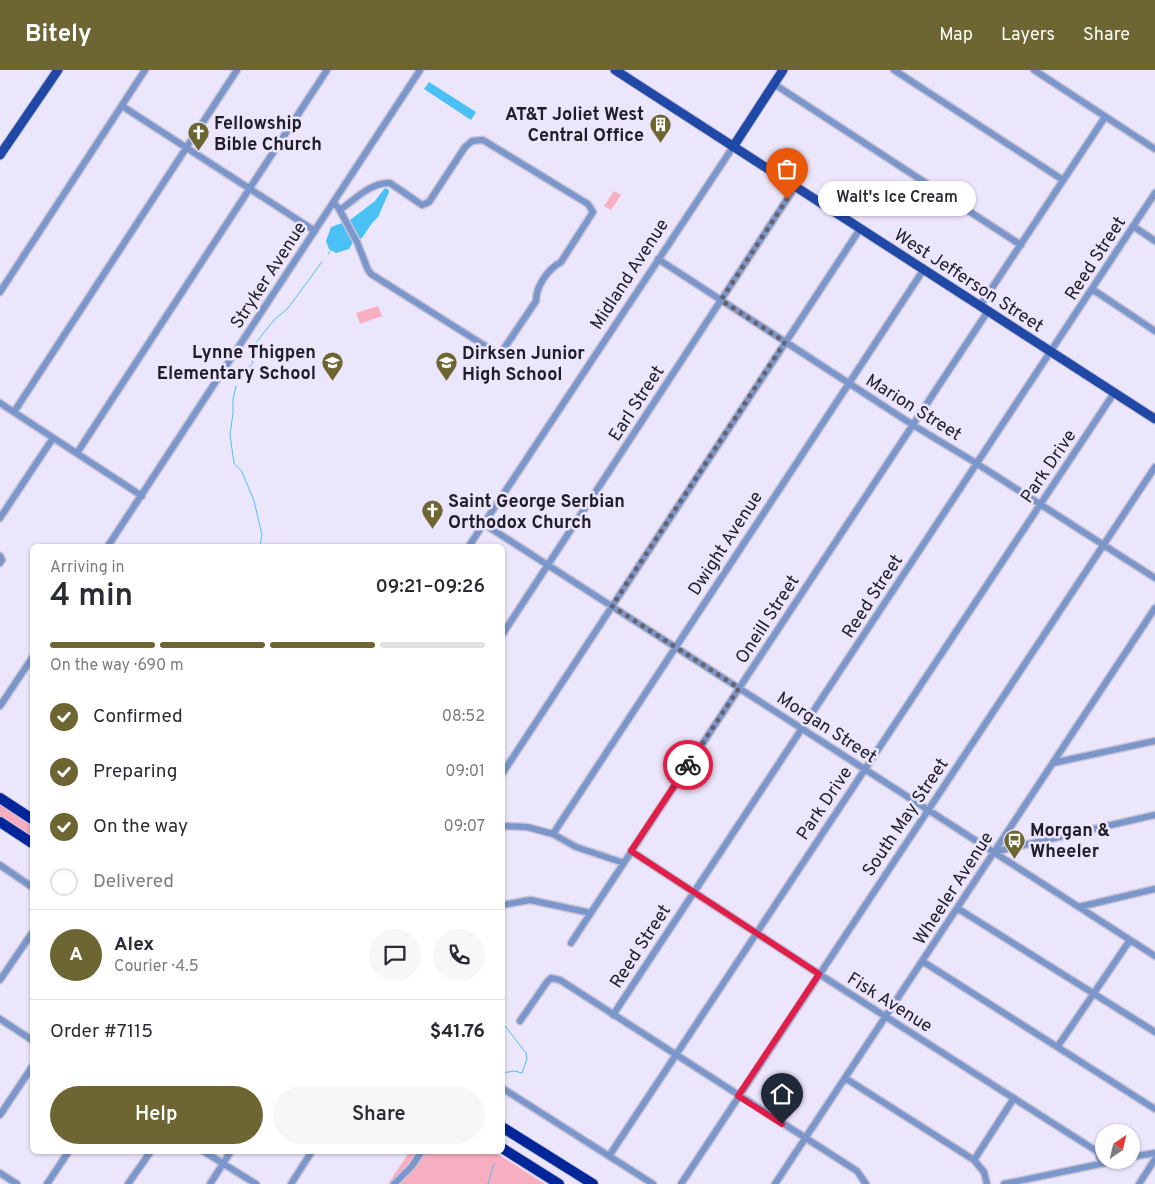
<!DOCTYPE html>
<meta charset="utf-8">
<style>
body{margin:0;font-family:Overpass,sans-serif;background:#f7f7f7;color:#2b2b33;height:100vh;display:flex;flex-direction:column;font-size:19px;white-space:nowrap}
*{box-sizing:border-box;margin:0}
p{font-size:16px;color:#7c7c81}
.icon{flex:none;width:28px;height:28px;fill:none;stroke:currentColor;stroke-width:2;stroke-linecap:round;stroke-linejoin:round}
.map{position:relative;flex:1;overflow:hidden}
.panel{position:absolute;left:30px;top:474px;width:475px;height:610px;display:flex;flex-direction:column;background:#fff;border-radius:8px;box-shadow:0 1px 4px #0004}
.panel>*{flex:none}
.needle{width:32px;rotate:35deg}
.fabs{position:absolute;left:1095px;top:1054px;display:grid;gap:10px}
.fabs a{display:grid;place-items:center;width:45px;height:45px;border-radius:50%;background:#fff;box-shadow:0 1px 4px #0004;font-size:25px}
.pin{position:absolute;display:grid;place-items:center;width:42px;height:42px;color:#fff;margin:-51px -21px;border-radius:50% 50% 50% 0;rotate:-45deg;box-shadow:0 0 5px #0007}
.pin .icon{rotate:45deg}
.courier{position:absolute;display:grid;place-items:center;width:50px;height:50px;margin:-25px;border:4px solid #e11d48;border-radius:50%;background:#fff;color:#222;box-shadow:0 1px 6px #0007}
.bubble{position:absolute;height:35px;border-radius:18px;background:#fff;box-shadow:0 1px 4px #0004;font-size:16px;font-weight:600;line-height:35px;text-align:center}
.head em{font-style:normal;font-weight:600}
.head div{display:flex;flex-direction:column-reverse}
.head{display:flex;align-items:center;justify-content:space-between;height:85px;padding:0 20px}
h1{font-size:32px;font-weight:600;line-height:38px}
.bar{display:grid;grid-template-columns:repeat(4,1fr);gap:8px 5px;align-content:center;height:60px;padding:0 20px}
.bar i{height:6px;border-radius:4px;background:#e1e1e2}
.bar .on{background:#6d6633}
.bar p{grid-column:span 4}
.line{display:flex;align-items:center;gap:12px;padding:0 20px;border-top:1px solid #e1e1e2}
.line div{flex:1}
.round{display:grid;place-items:center;flex:none;width:52px;height:52px;border-radius:26px;background:#f7f7f7}
ol{padding:0 20px;list-style:none}
li{display:flex;align-items:center;gap:15px;height:55px}
li p{margin-inline-start:auto}
li .icon{padding:5px;border-radius:50%;background:#6d6633;color:#fff;stroke-width:4}
li:last-child{color:#7c7c81}
li i{width:28px;height:28px;border:2px solid #e1e1e2;border-radius:50%}
.button{display:flex;gap:10px;margin-top:auto;padding:10px 20px}
.button a{flex:1;height:58px;border-radius:30px;background:#6d6633;color:#fff;font-size:20px;font-weight:600;line-height:58px;text-align:center}
.button a+a{background:#f7f7f7;color:#2b2b33}
header{display:flex;align-items:center;gap:30px;box-sizing:border-box;height:70px;padding:0 25px;background:#6d6633;color:#fff}
header strong{font-size:24px}
nav{display:flex;gap:28px;margin-inline-start:auto;font-size:18px}
.map>svg:first-child{display:block}
.green{fill:#f7aec1}
.water{fill:#4ac1f4}
.lines{fill:none;stroke-linecap:round;stroke-linejoin:round}
.stream{stroke:#4ac1f4;stroke-width:1}
.minor-casing{stroke:#c7c2d6;stroke-width:9}
.major-casing{stroke:#c7c2d6;stroke-width:11}
.highway-casing{stroke:#c7c2d6;stroke-width:12}
.minor{stroke:#7b96ca;stroke-width:6}
.major{stroke:#2049a7;stroke-width:9}
.highway{stroke:#002699;stroke-width:10}
.done{stroke:#676371;stroke-width:5;stroke-dasharray:0 9}
.route{stroke:#e11d48;stroke-width:6}
.labels{text-anchor:middle;stroke-width:5;stroke-linejoin:round;paint-order:stroke}
.poi-label{font-size:18px;font-weight:bold;fill:#1f1d25;stroke:#ece6fd;text-anchor:start}
.street-label{font-size:18px;fill:#1f1d25;stroke:#ece6fd}
</style>
<header>
<strong>Bitely</strong>
<nav><a>Map</a><a>Layers</a><a>Share</a></nav>
</header>
<div class="map">
<svg width="1155" height="1114" viewBox="0 0 1155 1114">
<rect width="100%" height="100%" fill="#ece6fd"/>
<path class="green" d="M614 121 621 125 611 140 604 136Z
M378 236 382 246 360 254 356 243Z
M0 733 25 751 32 753V768L0 747Z
M410 1081H493L545 1114H388Z"/>
<path class="water" d="M429 12 476 42 471 50 424 19Z
M385 118 389 120V122L378 147 372 153 362 168 353 172 349 179 336 183 329 179 326 171 331 157 350 150 375 131Z"/>
<g class="lines">
<path class="stream" d="M328 184 331 180
M240 310 239 300C245 297 250 300 253 292L250 287 252 278 273 251 288 238 322 192
M236 316 233 329V343L230 365 234 393 242 402 254 431 262 465 260 476
M502 955 505 956 526 983 527 989 522 1003 515 1001 502 1003
M488 1114 494 1094"/>
<defs>
<path id="minor" d="M894 0 1063 110
M1034 0 1155 79
M774 14 1021 175
M122 36 315 161
M333 133 338 137 357 172 368 200 371 204 498 284 501 283 536 231C536 216 548 199 561 192L593 142 588 134 483 70 472 71 465 77 429 132 422 135 390 113C371 112 354 130 340 140
M1133 156 1155 171
M658 189 913 355 976 393 1155 508
M1092 219 1155 261
M0 222 145 0
M980 236 1105 47
M0 333 142 426
M14 342 237 0
M77 383 327 0
M0 448 53 368
M484 454 1155 886
M108 476 420 0
M469 476 733 77
M0 486 2 490 0 493
M502 565 795 117
M0 636 32 588
M1053 693 1155 671
M502 704 860 159
M502 756 527 757 553 764 576 777 624 793
M553 764 924 199
M631 781 819 904 1098 1082 1101 1094
M994 782 1155 745
M0 795 32 817
M502 835 530 830 591 843
M1079 837 1155 819
M957 838 1155 962
M571 873 988 241
M922 891 1155 1039
M0 910 32 863
M613 945 1155 123
M0 949 32 970
M520 951 547 912 551 908 560 910 857 1101 866 1114
M1058 976 1130 870
M845 1008 974 1090 984 1102 987 1114
M502 1018 653 1114
M0 1045 32 997
M203 1081 256 1114
M609 1086 1114 323
M1131 1087 1155 1083
M974 1090 1014 1028
M0 1103 17 1114
M47 1114 69 1081
M128 1114 151 1081
M210 1114 231 1081
M291 1114 312 1081
M394 1114 412 1096 422 1081
M681 1114 1155 397
M775 1114 1155 538
M1004 1114 1119 1090
M1139 1114 1155 1089"/>
<path id="major" d="M615 0 1155 349
M733 77 783 0
M0 85 58 0"/>
<path id="highway" d="M0 728 32 749
M0 752 32 773
M502 1057 593 1114
M502 1078 559 1114"/>
</defs>
<use href="#minor" class="minor-casing"/>
<use href="#major" class="major-casing"/>
<use href="#highway" class="highway-casing"/>
<use href="#minor" class="minor"/>
<use href="#major" class="major"/>
<use href="#highway" class="highway"/>
</g>
<g class="lines">
<path class="done" d="M688 695 739 618 612 536 785 272 721 230 787 129"/>
<path class="route" d="M688 695 631 781 819 904 738 1026 782 1054"/>
</g>
<defs>
<symbol id="building-pin" viewBox="-11 -11 22 30"><path d="M0 17L-7.5 6A9.5 9.5 0 1 1 7.5 6Z" fill="#6d6633" stroke="#ece6fd"/><path d="M-4-6H4V6H1V3H-1V6H-4ZM-2.5-4.3h1.7v1.8h-1.7ZM.8-4.3h1.7v1.8H.8ZM-2.5-1h1.7V.8h-1.7ZM.8-1h1.7V.8H.8Z" fill="#fff"/></symbol>
<symbol id="church-pin" viewBox="-11 -11 22 30"><path d="M0 17L-7.5 6A9.5 9.5 0 1 1 7.5 6Z" fill="#6d6633" stroke="#ece6fd"/><path d="M-1.2-6h2.4v3.5h3.3v2.4h-3.3V6h-2.4V-.1h-3.3v-2.4h3.3Z" fill="#fff"/></symbol>
<symbol id="school-pin" viewBox="-11 -11 22 30"><path d="M0 17L-7.5 6A9.5 9.5 0 1 1 7.5 6Z" fill="#6d6633" stroke="#ece6fd"/><path d="M0-5L7-2L0 1L-7-2ZM-4 1L0 2.5L4 1V4Q0 6-4 4Z" fill="#fff"/></symbol>
<symbol id="bus-pin" viewBox="-11 -11 22 30"><path d="M0 17L-7.5 6A9.5 9.5 0 1 1 7.5 6Z" fill="#6d6633" stroke="#ece6fd"/><path d="M-5-6H5V4H4V6H2V4H-2V6H-4V4H-5ZM-3.5-4V0h7V-4ZM-3.5 1.2v1.5H-2V1.2ZM2 1.2v1.5H3.5V1.2Z" fill="#fff"/></symbol>
</defs>
<g fill-rule="evenodd">
<use href="#building-pin" x="648" y="42" width="25" height="34"/>
<use href="#church-pin" x="186" y="50" width="25" height="34"/>
<use href="#school-pin" x="320" y="280" width="25" height="34"/>
<use href="#school-pin" x="434" y="280" width="25" height="34"/>
<use href="#church-pin" x="420" y="428" width="25" height="34"/>
<use href="#bus-pin" x="1002" y="758" width="25" height="34"/>
</g>
<g class="labels">
<g class="poi-label">
<text x="644" y="50" text-anchor="end">AT&amp;T Joliet West<tspan x="644" dy="21">Central Office</tspan></text>
<text x="214" y="59">Fellowship<tspan x="214" dy="21">Bible Church</tspan></text>
<text x="316" y="288" text-anchor="end">Lynne Thigpen<tspan x="316" dy="21">Elementary School</tspan></text>
<text x="462" y="289">Dirksen Junior<tspan x="462" dy="21">High School</tspan></text>
<text x="448" y="437">Saint George Serbian<tspan x="448" dy="21">Orthodox Church</tspan></text>
<text x="1030" y="766">Morgan &amp;<tspan x="1030" dy="21">Wheeler</tspan></text>
</g>
<g class="street-label">
<text transform="translate(1095 188) rotate(-57)" y="6">Reed Street</text>
<text transform="translate(629 204) rotate(-57)" y="6">Midland Avenue</text>
<text transform="translate(268 205) rotate(-57)" y="6">Stryker Avenue</text>
<text transform="translate(969 210) rotate(33)" y="6">West Jefferson Street</text>
<text transform="translate(636 333) rotate(-57)" y="6">Earl Street</text>
<text transform="translate(914 337) rotate(32)" y="6">Marion Street</text>
<text transform="translate(1048 396) rotate(-56)" y="6">Park Drive</text>
<text transform="translate(725 473) rotate(-57)" y="6">Dwight Avenue</text>
<text transform="translate(872 526) rotate(-57)" y="6">Reed Street</text>
<text transform="translate(767 549) rotate(-57)" y="6">Oneill Street</text>
<text transform="translate(827 657) rotate(33)" y="6">Morgan Street</text>
<text transform="translate(824 733) rotate(-56)" y="6">Park Drive</text>
<text transform="translate(905 747) rotate(-56)" y="6">South May Street</text>
<text transform="translate(953 818) rotate(-57)" y="6">Wheeler Avenue</text>
<text transform="translate(640 876) rotate(-57)" y="6">Reed Street</text>
<text transform="translate(890 932) rotate(32)" y="6">Fisk Avenue</text>
</g>
</g>
</svg>
<div class="fabs">
<a><svg class="needle" viewBox="-14 -14 28 28"><path d="M0-13l5 13h-10z" fill="#e53935"/><path d="M0 13l5-13h-10z" fill="#7c7c81"/></svg></a>
</div>
<div class="pin" style="left:787px;top:129px;background:#ea580c"><svg class="icon" aria-label="bag" viewBox="0 0 24 24"><path d="M5 8h14l-1 12H6zM9 8a3 3 0 0 1 6 0"/></svg></div>
<div class="pin" style="left:782px;top:1054px;background:#1f2937"><svg class="icon" aria-label="home" viewBox="0 0 24 24"><path d="M3 11l9-7 9 7M6 9v11h12V9"/></svg></div>
<div class="courier" style="left:688px;top:695px"><svg class="icon" aria-label="bike" viewBox="0 0 24 24"><circle cx="6" cy="16" r="4"/><circle cx="18" cy="16" r="4"/><path d="M6 16l4-8h5l3 8M10 8l3 8H6M13 5h3"/></svg></div>
<div class="bubble" style="left:818px;top:111px;width:158px">Walt's Ice Cream</div>
<section class="panel">
<div class="head"><div><h1>4 min</h1><p>Arriving in</p></div><em>09:21–09:26</em></div>
<div class="bar"><i class="on"></i><i class="on"></i><i class="on"></i><i></i><p>On the way · 690 m</p></div>
<ol>
<li><svg class="icon" aria-label="check" viewBox="0 0 24 24"><path d="M5 12l5 5 9-10"/></svg>Confirmed<p>08:52</p></li>
<li><svg class="icon" aria-label="check" viewBox="0 0 24 24"><path d="M5 12l5 5 9-10"/></svg>Preparing<p>09:01</p></li>
<li><svg class="icon" aria-label="check" viewBox="0 0 24 24"><path d="M5 12l5 5 9-10"/></svg>On the way<p>09:07</p></li>
<li><i></i>Delivered</li>
</ol>
<div class="line" style="height:90px"><b class="round" style="background:#6d6633;color:#fff">A</b><div><b>Alex</b><p>Courier · 4.5</p></div><a class="round"><svg class="icon" aria-label="chat" viewBox="0 0 24 24"><path d="M4 5h16v11H9l-5 4z"/></svg></a><a class="round"><svg class="icon" aria-label="phone" viewBox="0 0 24 24"><path d="M5 4h4l2 5-3 2q2 4 5 5l2-3 5 2v4C11 20 4 13 5 4z"/></svg></a></div>
<div class="line" style="height:65px"><div>Order #7115</div><b>$41.76</b></div>
<div class="button"><a>Help</a><a>Share</a></div>
</section>
</div>
